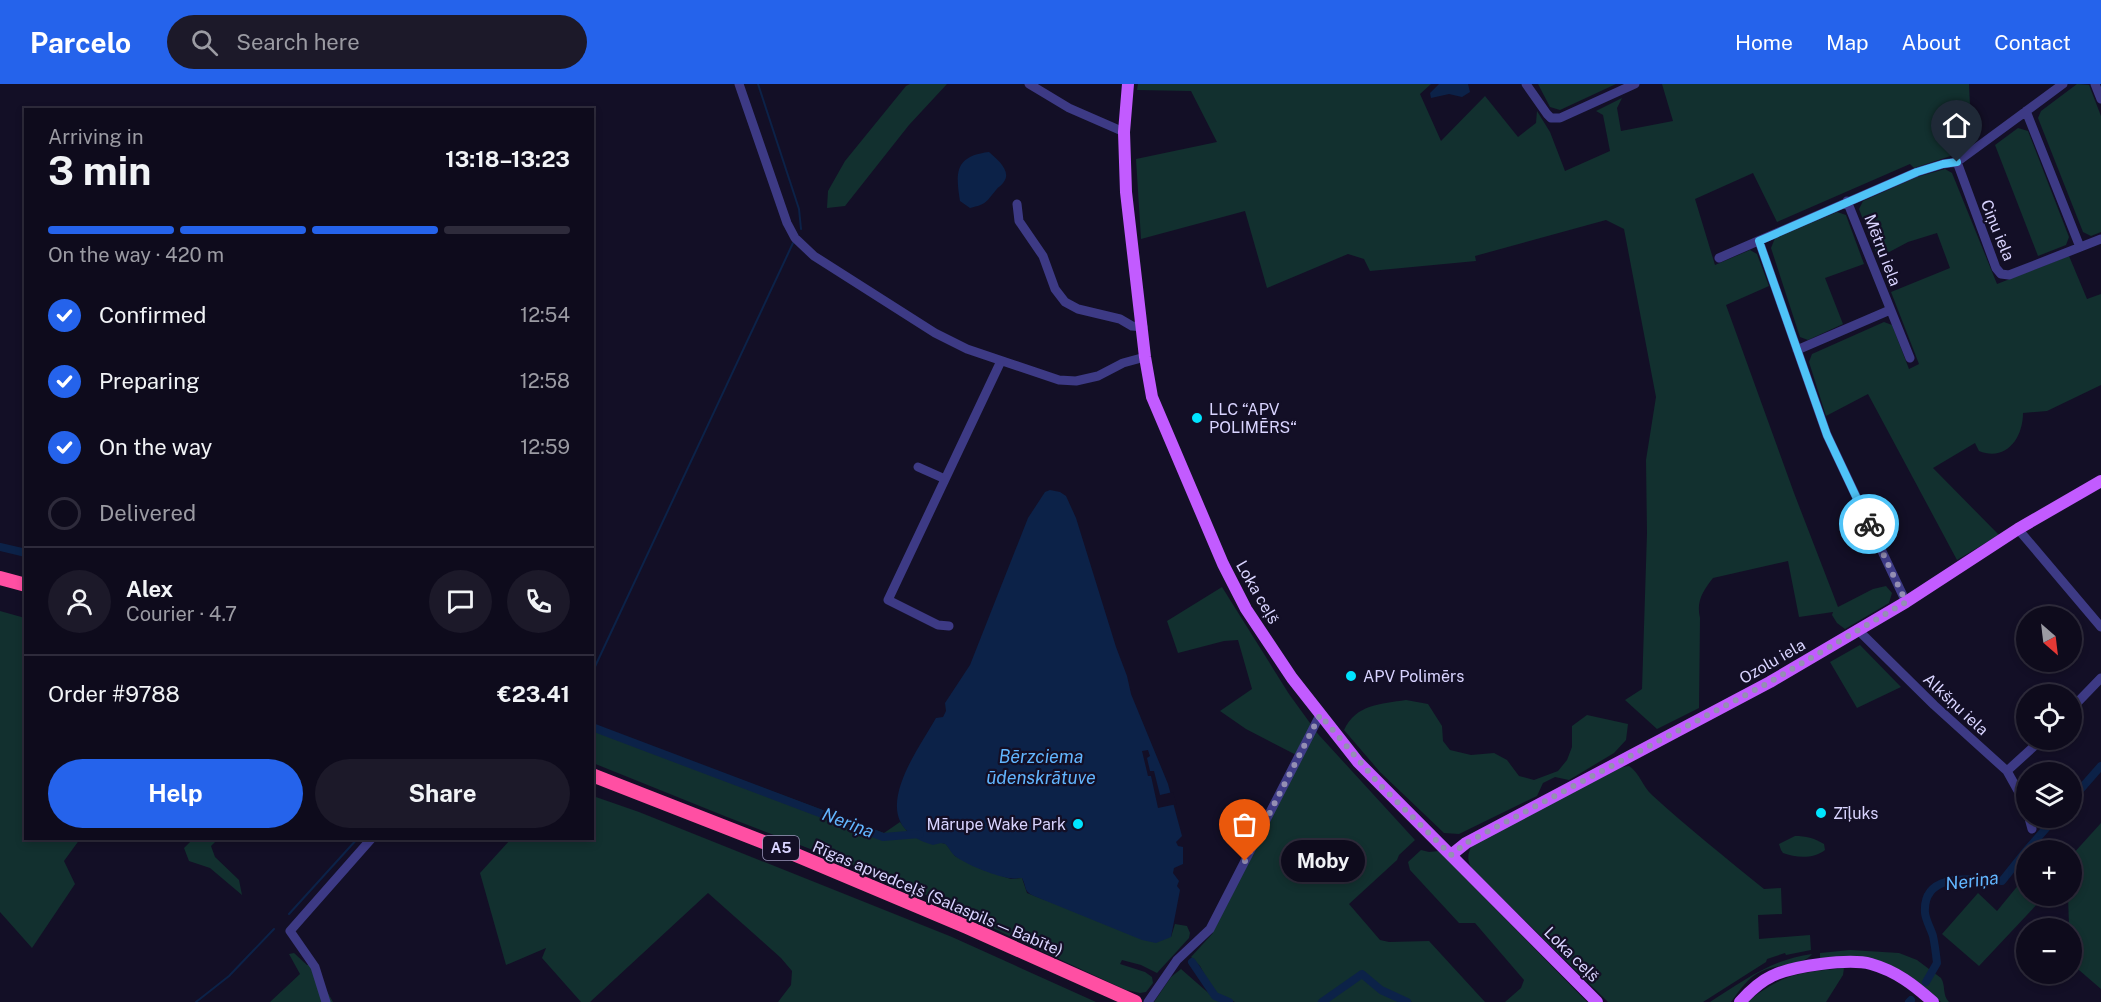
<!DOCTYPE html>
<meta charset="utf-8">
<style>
body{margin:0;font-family:"Public Sans",sans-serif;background:#1c1929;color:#f1f3f6;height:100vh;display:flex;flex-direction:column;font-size:22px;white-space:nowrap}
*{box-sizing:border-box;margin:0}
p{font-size:20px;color:#9b9ba3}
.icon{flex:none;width:33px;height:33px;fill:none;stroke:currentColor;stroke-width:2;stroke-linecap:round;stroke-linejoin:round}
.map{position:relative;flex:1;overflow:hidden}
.details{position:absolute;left:24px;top:24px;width:570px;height:732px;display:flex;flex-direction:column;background:#0e0b1c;border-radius:0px;box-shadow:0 3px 9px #0003,0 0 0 2px #2e2b3b}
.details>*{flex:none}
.needle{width:39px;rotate:152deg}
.tools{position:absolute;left:2016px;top:522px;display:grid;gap:12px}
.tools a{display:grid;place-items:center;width:66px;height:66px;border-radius:50%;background:#0e0b1c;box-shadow:0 3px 9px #0003,0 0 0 2px #2e2b3b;font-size:30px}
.pin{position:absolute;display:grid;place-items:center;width:51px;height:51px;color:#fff;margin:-62px -26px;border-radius:50% 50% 50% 0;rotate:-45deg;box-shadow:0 0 6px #0007}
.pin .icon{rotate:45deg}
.courier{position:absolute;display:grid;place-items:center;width:60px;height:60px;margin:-30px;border:4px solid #4fc3f7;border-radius:50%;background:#fff;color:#222;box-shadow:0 2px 8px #0007}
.bubble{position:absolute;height:42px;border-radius:21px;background:#0e0b1c;box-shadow:0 3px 9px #0003,0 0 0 2px #2e2b3b;font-size:20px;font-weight:700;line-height:42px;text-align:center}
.summary em{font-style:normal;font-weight:700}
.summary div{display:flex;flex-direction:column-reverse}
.summary{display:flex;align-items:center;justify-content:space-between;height:102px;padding:0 24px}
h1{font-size:39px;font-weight:700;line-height:45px}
.bar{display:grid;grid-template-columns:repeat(4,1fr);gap:9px 6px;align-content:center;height:72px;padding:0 24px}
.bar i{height:8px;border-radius:4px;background:#2e2b3b}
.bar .active{background:#2563eb}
.bar p{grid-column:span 4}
.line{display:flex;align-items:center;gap:15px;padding:0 24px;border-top:2px solid #2e2b3b}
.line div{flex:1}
.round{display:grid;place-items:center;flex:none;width:63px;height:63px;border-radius:32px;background:#1c1929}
ol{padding:0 24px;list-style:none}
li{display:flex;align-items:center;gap:18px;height:66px}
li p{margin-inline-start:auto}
li .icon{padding:6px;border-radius:50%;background:#2563eb;color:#fff;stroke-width:4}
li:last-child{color:#9b9ba3}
li i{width:33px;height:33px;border:3px solid #2e2b3b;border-radius:50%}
.action{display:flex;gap:12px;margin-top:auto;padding:12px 24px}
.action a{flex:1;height:69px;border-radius:36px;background:#2563eb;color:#fff;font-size:24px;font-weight:700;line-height:69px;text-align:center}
.action a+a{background:#1c1929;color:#f1f3f6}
header{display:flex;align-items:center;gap:36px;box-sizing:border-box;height:84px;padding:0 30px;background:#2563eb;color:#fff}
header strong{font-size:28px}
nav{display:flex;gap:33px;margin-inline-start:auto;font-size:21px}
.search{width:420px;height:54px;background:#1c1929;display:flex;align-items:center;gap:15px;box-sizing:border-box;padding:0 21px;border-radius:33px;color:#9b9ba3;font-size:22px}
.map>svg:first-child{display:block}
.green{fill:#12302f}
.water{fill:#0c2248}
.pier{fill:#130f26}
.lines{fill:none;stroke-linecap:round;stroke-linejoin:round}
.stream{stroke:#0c2248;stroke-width:2}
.canal{stroke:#0c2248;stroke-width:8}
.minor{stroke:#3d3a85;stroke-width:9}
.major{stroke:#c25bff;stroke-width:12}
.highway{stroke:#ff4fa3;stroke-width:14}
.done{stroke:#948fb3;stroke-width:6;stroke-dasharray:0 10.8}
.route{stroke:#4fc3f7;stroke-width:8}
.poi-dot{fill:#00e5ff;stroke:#130f26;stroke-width:2}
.labels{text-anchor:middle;stroke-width:4.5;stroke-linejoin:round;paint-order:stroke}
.shield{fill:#130f26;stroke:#9e99be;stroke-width:1.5}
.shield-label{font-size:15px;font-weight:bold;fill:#d9d4ff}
.street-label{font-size:16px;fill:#d9d4ff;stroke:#130f26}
.poi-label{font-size:16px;fill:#d9d4ff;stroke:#130f26;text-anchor:start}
.water-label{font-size:18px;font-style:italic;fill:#62b6ff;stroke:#130f26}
</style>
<header>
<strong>Parcelo</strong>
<div class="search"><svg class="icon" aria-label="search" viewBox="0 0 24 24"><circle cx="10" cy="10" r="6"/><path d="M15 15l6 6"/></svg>Search here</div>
<nav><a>Home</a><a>Map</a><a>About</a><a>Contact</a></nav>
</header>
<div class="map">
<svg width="2101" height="918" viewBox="0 0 2101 918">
<rect width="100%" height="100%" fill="#130f26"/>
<path class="green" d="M910 0H947L909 41 845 122 827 124 828 107 845 77 906 2Z
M1138 0H1431L1420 10 1441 57 1485 12 1518 53 1536 39 1537 27 1550 48 1565 87 1610 67 1603 31 1596 27 1622 14 1617 24 1621 47 1673 37 1662 0H1969L1972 65 1914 84 1910 80 1777 138 1753 89 1695 115 1715 181 1750 166 1757 170 1769 202 1726 221 1794 409 1838 523 1873 505 1886 502 1892 509 1889 519 1845 545 1837 539 1832 531 1833 528 1799 533 1788 477 1713 494C1703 507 1696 517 1700 534L1699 624 1657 645 1625 616 1642 605 1647 449 1646 376 1656 313 1624 145 1606 136 1475 172 1476 177 1370 187 1364 175 1348 170 1267 204 1245 127 1141 155 1136 75 1217 58 1191 7 1137 6Z
M1538 0H1616L1560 26 1550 23Z
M2077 0 2089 1 2101 32V148L2091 152 2083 148 2038 34 2041 27Z
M2018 44 2028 47 2069 153 2066 161 2038 172 1995 61Z
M1945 85 1952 89 1997 200 2069 172 2087 215 2101 210V301L2047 327 2023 329C2023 354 2006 378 1979 367L1975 359 1933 384 1999 451 1957 476 1868 310 1826 332 1809 278 1812 270 1884 238 1892 241 1909 285 1919 280 1891 208 1950 184 1937 149 1908 158 1878 174 1859 125 1863 117 1917 93Z
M1837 128 1846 131 1864 180 1825 194 1843 240 1808 256 1800 253 1771 164 1775 154Z
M1222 503 1289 610 1318 650 1415 756 1399 771 1397 776 1349 820 1380 856 1389 858 1429 857 1485 918H1412L1382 905 1362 889 1318 918H1235L1214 909 1200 882 1191 873 1212 850 1302 674 1246 645 1220 627 1252 605 1238 556 1224 557 1178 569 1167 537Z
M0 527 25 534 26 754 80 755 64 777 75 800 32 864 0 828Z
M1860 561 1901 603 1857 624 1830 578Z
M1406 616 1428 620 1442 642 1443 657 1450 666 1471 671 1494 669 1507 676 1519 692 1534 696 1558 687 1567 676 1572 663V642L1587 631 1628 640 1626 656 1614 669 1569 696 1555 693 1543 699 1537 712 1459 750 1444 749 1380 688 1344 646C1356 620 1381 620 1406 616Z
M592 640 884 749 900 738 910 751 946 760 955 772 981 785 1011 795 1022 794 1027 809 1045 816 1171 853 1175 840 1187 842 1190 849 1189 854 1157 889 1141 881 1122 876 1120 880 1145 888 1152 893 1153 899 1146 908 1140 909 1126 906 1011 853 912 804 727 733 593 679Z
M1629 682C1639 688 1643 703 1652 711 1688 744 1726 774 1764 805L1781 804 1782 830 1758 831 1759 855 1810 851 1811 866 1786 871 1785 869 1767 875 1766 878 1703 918H1608L1472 785C1467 776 1467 771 1472 761L1622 683Z
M593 712 639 728 952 853 1096 918H778L791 901 792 887 781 874 708 809 590 918H581L542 874 546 864 506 881 480 789 511 755 592 754Z
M2101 739V905L2072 880V844H2065L2069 842 2068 812H2072V771Z
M1795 752C1806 752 1814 754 1824 760L1825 766C1814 775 1796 774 1783 769L1781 766 1779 760Z
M193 755H218L211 762 215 773 239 796 242 811 210 784 189 777 184 764Z
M1421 766 1429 768 1439 767 1587 918H1505L1521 904 1524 896 1475 839H1459L1410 786 1408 778Z
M2020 799 2026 805V812H2034L2040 817 1979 882 1942 850 1978 809 1997 827Z
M1850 866 1899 869 1917 876 1941 894C1946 902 1942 911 1949 918H1941C1896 875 1880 874 1820 874V869Z
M294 869 307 881H312L333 918H270L300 890 289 870Z
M1812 870C1804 882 1775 880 1762 887 1747 894 1740 906 1731 918H1710C1743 897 1772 875 1812 870Z
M1844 884 1843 891 1826 918H1747C1784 889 1798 889 1844 884Z
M1181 885 1213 913 1224 918H1154L1171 893Z
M1362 894 1380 907 1404 918H1325L1356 896Z"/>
<path class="water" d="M1439 0H1468L1470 8 1462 13 1449 10 1431 14 1430 9Z
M989 68C997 75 1013 88 1003 99 1001 102 998 103 996 106 986 118 987 120 970 124L960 117C955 87 956 72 989 68Z
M1050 406 1060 408 1066 412 1076 434 1116 563 1127 592 1131 610 1168 700 1182 752 1176 758 1178 762 1183 763V780L1174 784 1173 789 1179 797 1177 802 1180 806 1171 853 1156 859 1142 856 1034 812C1023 807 1027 803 1022 794 1017 794 1013 795 1008 794 993 791 967 781 955 772 945 763 950 756 933 761 926 759 918 756 912 751 873 724 920 663 936 634L943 633 946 627 945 619 970 581 1028 434 1045 408Z"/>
<path class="pier" d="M1148 666 1150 672 1147 674 1150 687H1154L1160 711 1173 708 1177 720 1158 724 1151 692H1148L1142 667Z"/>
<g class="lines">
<path class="stream" d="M758 0 799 125 801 145
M592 589 793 159
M289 830 358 754
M196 918 229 892 274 845"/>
<path class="canal" d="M0 463 26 469
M592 643 883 753 920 750
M2072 715 2101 682
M2027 766 2055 734
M1192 878 1215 912 1229 918
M1926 898 1937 879C1936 870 1935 861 1933 852 1931 845 1926 837 1925 829 1922 786 1975 796 2002 797L2026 767
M1322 918 1362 890 1381 906 1407 918
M1909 918 1911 916"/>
<path class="minor" d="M739 0 787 139 795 154 814 172 935 249 967 265 1059 296 1076 297 1098 292 1123 279 1145 273
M1029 0 1069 24 1124 48
M1526 0 1547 30 1551 34H1560L1635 0
M2095 0 2101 15
M2026 27 2080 163
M1957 78 1996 184 2001 190 2009 191 2101 155
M1847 117 1910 274
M1017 120 1019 137 1043 172 1055 205 1065 218 1078 225 1120 235 1132 242 1143 243
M1759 157 1827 351 1906 518
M1719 174 1917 88 1943 80 1957 78 2063 0
M1797 266 1890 226
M918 383 945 395
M2018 445 2101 543
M949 542 938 541 888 516 1001 277
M1858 546 1934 621 2007 687 2026 721
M2072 624 2101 594
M2007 687 2041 656
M2029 734 2032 745
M326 918 315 883 290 847 372 754
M1148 918 1177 876 1210 845 1320 631"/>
<path class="major" d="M1128 0 1124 48 1126 108 1145 273 1152 313 1223 480 1246 525 1292 594 1358 678 1597 918
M1451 771 1466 759 1770 598 1906 518 2018 445 2101 397
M1740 918C1749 908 1759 898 1772 892 1792 882 1849 874 1871 880 1896 887 1914 901 1933 918"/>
<path class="highway" d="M0 494 26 501
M592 691 789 768 967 843 1135 918"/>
</g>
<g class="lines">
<path class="done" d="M1245 777 1320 631 1379 700 1451 771 1466 759 1770 598 1906 518 1869 440"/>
<path class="route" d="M1869 440 1827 351 1759 157 1917 88 1943 80 1957 78"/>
</g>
<g class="poi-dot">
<circle cx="1197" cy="334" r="6"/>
<circle cx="1351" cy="592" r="6"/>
<circle cx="1821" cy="729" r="6"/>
<circle cx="1078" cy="740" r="6"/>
</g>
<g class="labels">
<rect class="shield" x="763" y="752" width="36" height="24" rx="4.5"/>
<g class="shield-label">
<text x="781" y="769">A5</text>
</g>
<g class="street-label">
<text transform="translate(1998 146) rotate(68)" y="6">Ciņu iela</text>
<text transform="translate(1883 166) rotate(69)" y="6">Mētru iela</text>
<text transform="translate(1258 508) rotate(60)" y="6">Loka ceļš</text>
<text transform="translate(1772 577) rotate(-30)" y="6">Ozolu iela</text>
<text transform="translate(1956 620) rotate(43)" y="6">Alkšņu iela</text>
<text transform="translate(938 814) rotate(23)" y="6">Rīgas apvedceļš (Salaspils — Babīte)</text>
<text transform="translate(1572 870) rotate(45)" y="6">Loka ceļš</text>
</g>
<g class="poi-label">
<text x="1209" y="331">LLC “APV<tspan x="1209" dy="18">POLIMĒRS“</tspan></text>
<text x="1363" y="598">APV Polimērs</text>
<text x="1833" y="735">Zīļuks</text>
<text x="1066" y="746" text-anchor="end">Mārupe Wake Park</text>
</g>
<g class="water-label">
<text x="1041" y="679">Bērzciema<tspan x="1041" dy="21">ūdenskrātuve</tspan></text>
<text transform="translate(848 739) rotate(21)" y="6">Neriņa</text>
<text transform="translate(1972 797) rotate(-7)" y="6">Neriņa</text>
</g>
</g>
</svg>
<div class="tools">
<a><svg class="needle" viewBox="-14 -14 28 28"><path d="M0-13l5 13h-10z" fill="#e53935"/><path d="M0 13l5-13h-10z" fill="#9b9ba3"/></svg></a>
<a><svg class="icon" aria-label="locate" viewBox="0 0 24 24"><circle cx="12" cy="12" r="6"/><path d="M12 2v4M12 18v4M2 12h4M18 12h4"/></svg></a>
<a><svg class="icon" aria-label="layers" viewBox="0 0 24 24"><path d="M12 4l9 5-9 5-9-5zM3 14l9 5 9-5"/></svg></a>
<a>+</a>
<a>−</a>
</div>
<div class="pin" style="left:1245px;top:777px;background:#ea580c"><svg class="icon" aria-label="bag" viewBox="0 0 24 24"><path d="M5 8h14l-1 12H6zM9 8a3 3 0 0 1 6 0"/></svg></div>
<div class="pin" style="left:1957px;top:78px;background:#1f2937"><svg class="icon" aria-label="home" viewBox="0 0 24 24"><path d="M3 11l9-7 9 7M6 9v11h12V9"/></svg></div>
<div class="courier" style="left:1869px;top:440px"><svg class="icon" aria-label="bike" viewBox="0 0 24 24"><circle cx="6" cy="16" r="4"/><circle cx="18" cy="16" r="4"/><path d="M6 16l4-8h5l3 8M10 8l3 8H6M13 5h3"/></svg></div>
<div class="bubble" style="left:1281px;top:756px;width:84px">Moby</div>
<section class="details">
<div class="summary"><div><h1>3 min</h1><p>Arriving in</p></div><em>13:18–13:23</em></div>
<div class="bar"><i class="active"></i><i class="active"></i><i class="active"></i><i></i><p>On the way · 420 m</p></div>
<ol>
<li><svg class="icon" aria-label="check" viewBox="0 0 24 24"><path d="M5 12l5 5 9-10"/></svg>Confirmed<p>12:54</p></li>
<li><svg class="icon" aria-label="check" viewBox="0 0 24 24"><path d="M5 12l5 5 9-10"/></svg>Preparing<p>12:58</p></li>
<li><svg class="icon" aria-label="check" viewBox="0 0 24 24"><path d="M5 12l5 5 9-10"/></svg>On the way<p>12:59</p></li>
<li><i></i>Delivered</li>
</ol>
<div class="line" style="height:108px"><a class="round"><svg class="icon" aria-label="person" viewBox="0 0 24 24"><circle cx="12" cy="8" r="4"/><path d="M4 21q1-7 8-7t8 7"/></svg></a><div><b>Alex</b><p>Courier · 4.7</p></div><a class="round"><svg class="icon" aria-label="chat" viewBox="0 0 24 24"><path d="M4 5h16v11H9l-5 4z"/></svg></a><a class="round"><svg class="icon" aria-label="phone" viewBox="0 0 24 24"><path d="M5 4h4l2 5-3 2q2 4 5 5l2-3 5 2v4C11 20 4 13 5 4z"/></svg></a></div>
<div class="line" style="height:78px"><div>Order #9788</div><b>€23.41</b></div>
<div class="action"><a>Help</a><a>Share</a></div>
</section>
</div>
